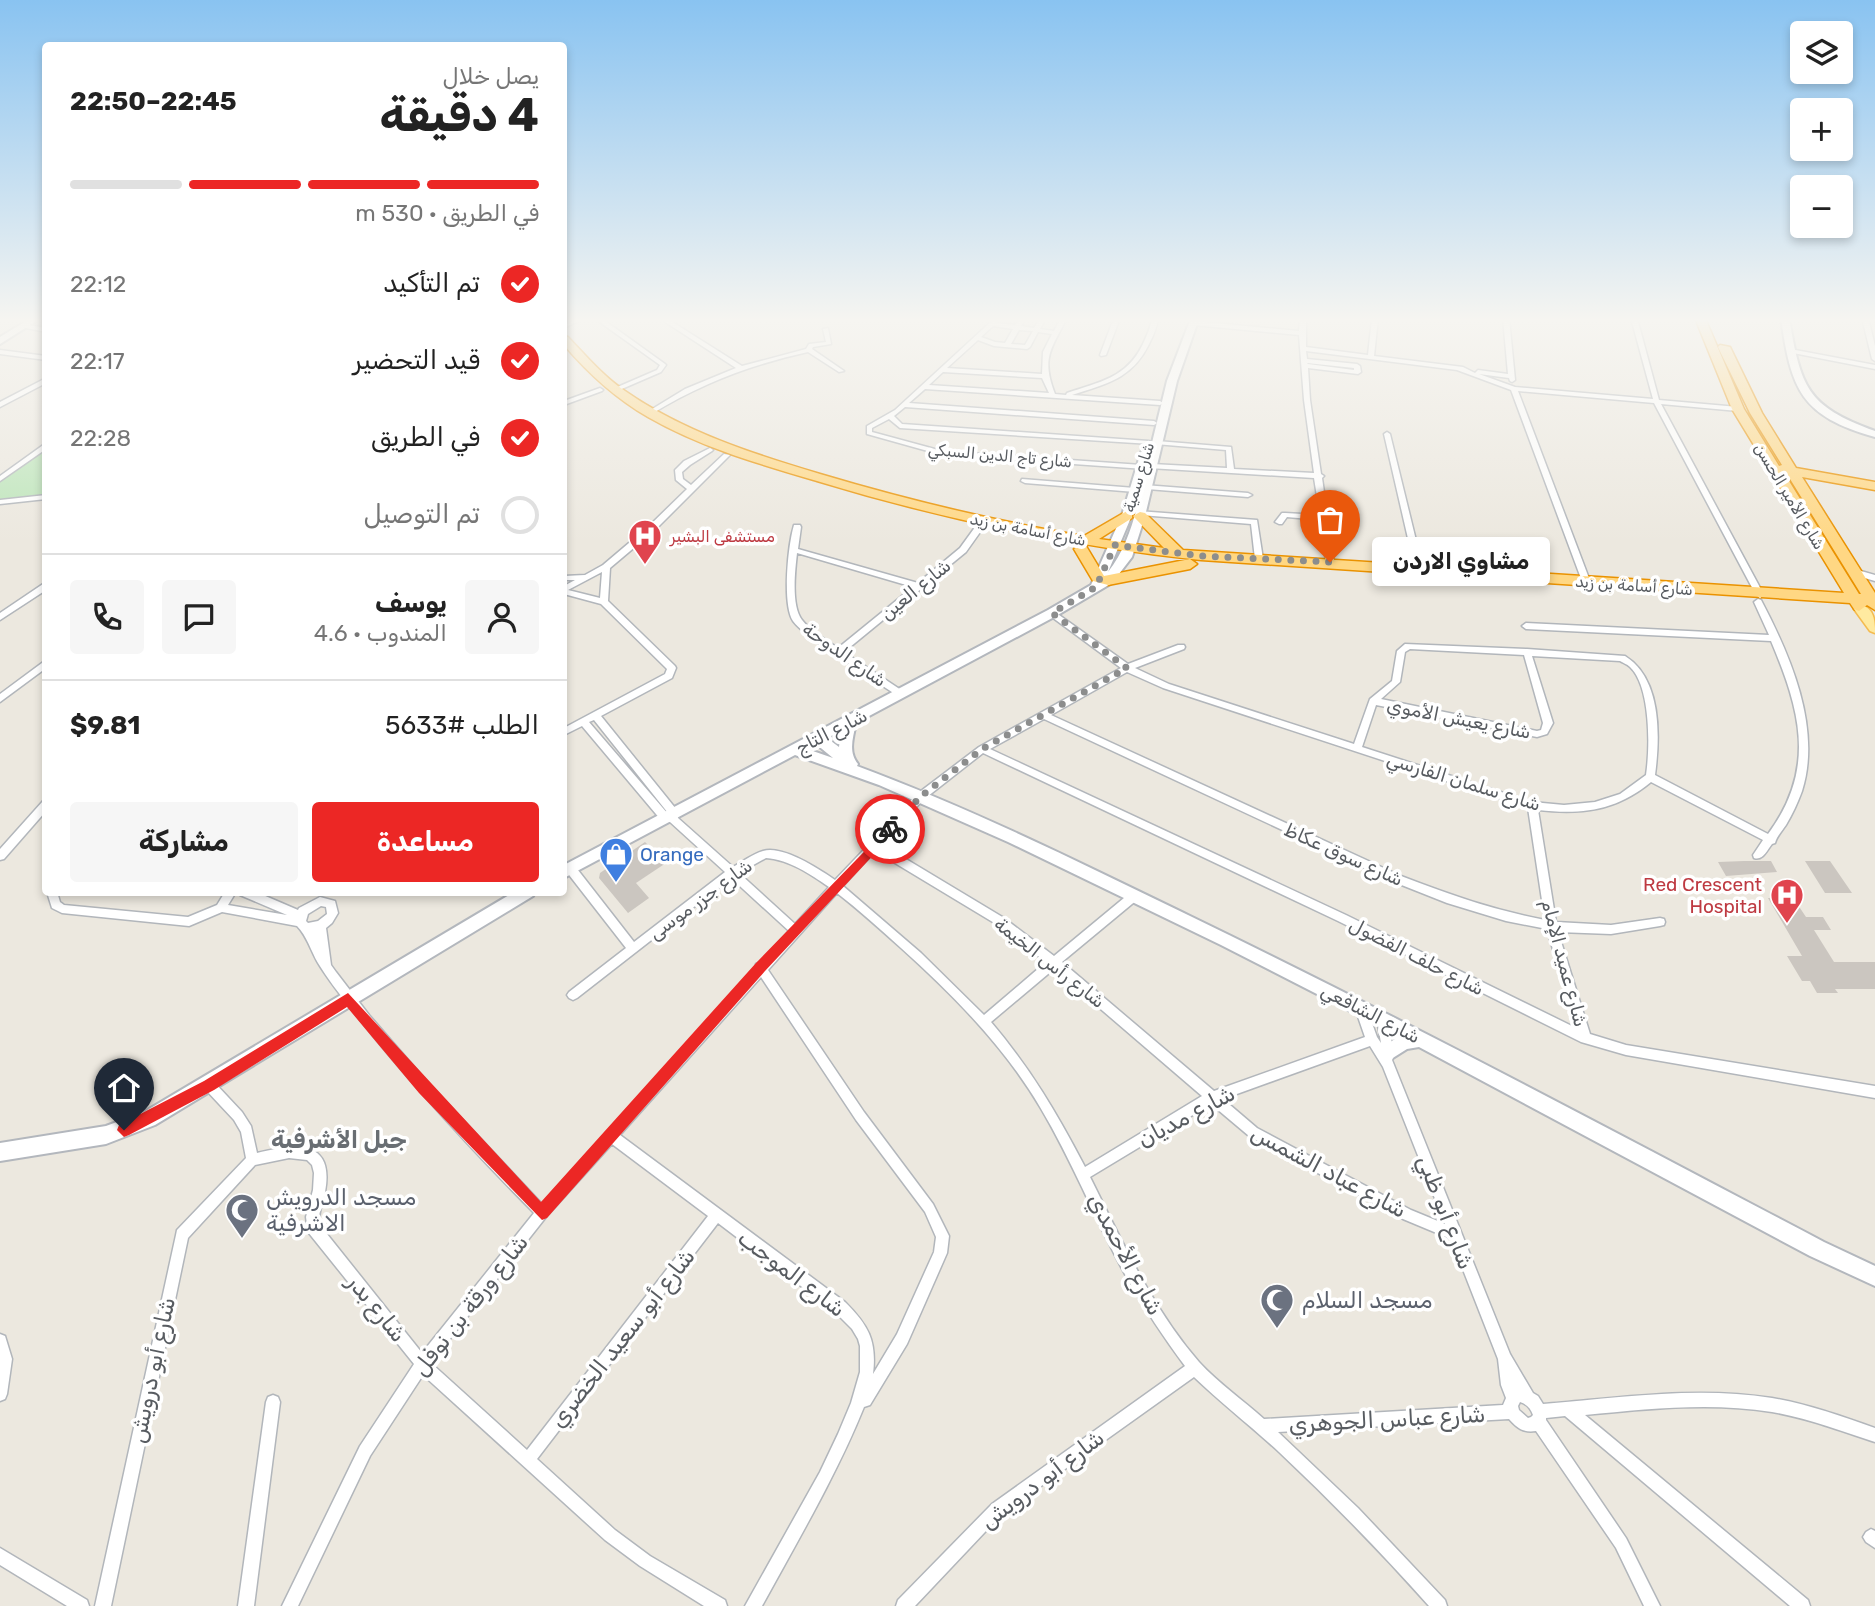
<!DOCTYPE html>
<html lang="ar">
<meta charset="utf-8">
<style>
body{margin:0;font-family:Rubik,Cairo,sans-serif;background:#f6f6f6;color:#222;direction:rtl;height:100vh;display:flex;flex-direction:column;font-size:26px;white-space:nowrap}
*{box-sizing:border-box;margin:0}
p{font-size:23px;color:#767676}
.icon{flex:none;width:38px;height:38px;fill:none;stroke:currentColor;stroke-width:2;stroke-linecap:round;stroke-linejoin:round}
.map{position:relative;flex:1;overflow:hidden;direction:ltr}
.side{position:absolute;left:42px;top:42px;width:525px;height:854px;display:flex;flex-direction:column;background:#fff;border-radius:7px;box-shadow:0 4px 10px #0003;direction:rtl}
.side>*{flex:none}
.buttons{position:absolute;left:1790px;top:21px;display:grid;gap:14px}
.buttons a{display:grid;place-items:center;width:63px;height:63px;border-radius:7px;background:#fff;box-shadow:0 4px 10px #0003;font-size:35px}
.pin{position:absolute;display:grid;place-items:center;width:60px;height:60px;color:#fff;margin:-72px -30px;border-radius:50% 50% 50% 0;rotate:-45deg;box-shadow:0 0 7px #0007}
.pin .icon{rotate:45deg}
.courier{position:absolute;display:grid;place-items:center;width:70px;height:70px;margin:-35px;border:5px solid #ec2725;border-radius:50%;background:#fff;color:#222;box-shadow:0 2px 9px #0007}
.bubble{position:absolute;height:49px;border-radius:7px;background:#fff;box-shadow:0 4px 10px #0003;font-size:23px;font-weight:700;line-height:49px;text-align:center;direction:rtl}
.headline em{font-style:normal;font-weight:700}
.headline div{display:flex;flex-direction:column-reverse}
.headline{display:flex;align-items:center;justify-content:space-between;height:119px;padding:0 28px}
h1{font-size:46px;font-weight:700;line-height:52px}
.bar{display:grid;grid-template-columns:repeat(4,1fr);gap:10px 7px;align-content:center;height:84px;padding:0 28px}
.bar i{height:9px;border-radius:5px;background:#e0e0e0}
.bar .on{background:#ec2725}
.bar p{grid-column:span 4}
.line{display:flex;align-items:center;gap:18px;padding:0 28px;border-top:2px solid #e0e0e0}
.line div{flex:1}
.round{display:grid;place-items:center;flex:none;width:74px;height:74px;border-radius:7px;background:#f6f6f6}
ol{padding:0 28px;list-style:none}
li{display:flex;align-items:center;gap:21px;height:77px}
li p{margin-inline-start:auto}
li .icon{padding:7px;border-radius:50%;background:#ec2725;color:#fff;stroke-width:4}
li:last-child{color:#767676}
li i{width:38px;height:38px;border:4px solid #e0e0e0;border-radius:50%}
.button{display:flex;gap:14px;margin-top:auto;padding:14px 28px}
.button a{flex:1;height:80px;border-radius:7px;background:#ec2725;color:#fff;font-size:28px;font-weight:700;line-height:80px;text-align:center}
.button a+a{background:#f6f6f6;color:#222}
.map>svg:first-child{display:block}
.green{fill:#bde5ba}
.building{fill:#cbc6c0}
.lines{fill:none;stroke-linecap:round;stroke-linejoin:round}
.street-casing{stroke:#b2b6bb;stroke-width:3}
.secondary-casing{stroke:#b3b7bd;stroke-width:4}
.primary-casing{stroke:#f4bb50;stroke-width:3}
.highway-casing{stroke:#ea9200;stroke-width:3}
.street{fill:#fff;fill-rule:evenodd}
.secondary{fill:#fff;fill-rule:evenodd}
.primary{fill:#ffeaa0;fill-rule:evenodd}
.highway{fill:#ffd783;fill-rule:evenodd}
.route{fill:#ec2725}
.done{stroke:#8c8d8d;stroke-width:7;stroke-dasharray:0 12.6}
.labels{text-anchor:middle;stroke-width:7;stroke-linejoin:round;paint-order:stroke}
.far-street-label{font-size:16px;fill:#585c61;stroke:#fff}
.far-health-label{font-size:16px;fill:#be3a42;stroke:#fff;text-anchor:start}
.street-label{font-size:19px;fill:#585c61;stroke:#fff}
.shop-label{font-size:19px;fill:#366cbe;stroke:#fff;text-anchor:start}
.health-label{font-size:19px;fill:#be3a42;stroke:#fff;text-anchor:end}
.near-street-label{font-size:23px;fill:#585c61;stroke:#fff}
.near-worship-label{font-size:23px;fill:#5b616d;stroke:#fff;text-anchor:start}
.near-neighbourhood-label{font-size:24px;font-weight:bold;fill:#696e73;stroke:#fff}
</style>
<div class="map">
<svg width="1875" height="1606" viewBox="0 0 1875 1606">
<rect width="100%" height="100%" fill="#ece8df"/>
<path class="green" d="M45 445V495L0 501V479Z"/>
<path class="building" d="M645 842 666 863 636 883 649 898 628 913 599 878 600 873Z
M1744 861H1771L1777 872 1726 876 1718 862Z
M1805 861H1830L1852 893H1825Z
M1768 898 1794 899 1806 917H1823L1831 930H1814L1834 962H1875V989H1835L1838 993H1817L1810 981H1802L1787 956H1802Z"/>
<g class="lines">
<defs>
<path id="street" d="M577 318H585L564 328V324Z
M594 318H601L665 364 666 365 661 372 617 391H613V389L657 370 660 365Z
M659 318H666L742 366 806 349 809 344 826 342 823 329 828 328 831 344 813 347 812 349 844 371 839 372 808 352C753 364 702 383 653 413H649V411L685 389 736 368Z
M995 318H1001L996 323 1015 325 1020 318H1026L1021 326 1034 328 1040 318H1046L1040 329 1054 331 1061 318H1067C1051 349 1041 358 1055 394L1066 395 1067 393C1099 382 1127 378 1143 344 1147 335 1151 327 1152 318H1158C1157 328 1153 336 1149 344 1132 379 1106 384 1072 395L1160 401 1163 403 1160 405 925 389 909 403 1154 421 1157 423 1154 425 905 407 894 416 902 424 1149 441 1151 442V444L900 428 889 419 872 428V432L942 451 1142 465H1145V469L942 455 867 434V426L895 410ZM993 326 1013 329 1005 343 995 342 981 337ZM1019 330 1033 331 1025 345 1011 344ZM1038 332 1052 334 1043 352 1042 374 947 368 978 340 994 346 1027 349 1030 347ZM943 372 1042 378 1049 393 929 385Z
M1114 318H1120L1106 355 1101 356 1100 355Z
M1300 318H1306V347L1368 355 1372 318H1378L1374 356 1463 367 1475 373 1478 370 1508 374 1503 318H1509L1515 380 1512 382 1510 381 1509 378 1479 374 1515 387 1653 399 1631 318H1637L1659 400 1738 407 1741 409 1738 411 1661 404 1764 595 1760 598 1756 595 1654 403 1518 391 1590 581 1586 584 1582 581 1511 390 1457 370 1306 351 1307 359 1357 364 1360 366 1361 372 1358 374 1308 368 1310 400 1321 474 1324 476 1322 478 1334 562 1333 564H1330L1326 562 1320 520 1287 517 1282 524H1279L1275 522 1282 513H1285L1320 515 1314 478 1149 468 1148 466 1152 464 1227 468 1226 450 1155 444V442L1157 441 1231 447 1234 469 1314 473 1304 400 1299 335 1193 325 1190 323 1193 321 1299 331ZM1307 363 1354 368V370L1308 364Z
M1862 318H1868L1875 346V361L1872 359Z
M23 324 46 328V332L21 327V325Z
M1790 349 1875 365V369L1788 352V350Z
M0 350 46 356V360L0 354Z
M46 378V383L0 407V402Z
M600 388 603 390 602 391 564 405V401Z
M1387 432 1390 434 1423 569 1419 571 1415 569 1384 434Z
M46 443V449L0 481V476Z
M710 448 713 450 712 451 690 465 682 472 683 479 691 485 724 454 730 455 655 530 610 568 608 601 675 666 676 668 672 678 601 716 676 809 678 818 733 867C742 862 753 854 763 851 783 845 819 869 835 880L917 794 979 747 1121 668 1049 615 1048 613 1052 610 1128 664 1178 645H1184L1185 647 1184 649 1135 668 1169 684 1354 744 1370 699 1392 681 1397 651 1405 644 1527 649 1625 656C1662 679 1660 737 1655 775L1768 834C1817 768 1800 710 1771 641L1526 629 1522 626 1526 623 1769 635 1754 602 1758 599 1761 600C1790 655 1822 728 1802 791 1798 802 1792 815 1786 825 1782 831 1777 836 1775 843L1772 844C1767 850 1763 861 1754 858L1753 855 1763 840 1651 782C1616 811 1581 815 1538 810L1556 922 1611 925 1660 918 1664 919 1665 922 1664 925 1660 926 1611 934 1558 932 1590 1034 1626 1045 1875 1086V1098L1626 1055 1581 1042 1338 921 983 753 923 800 881 844 1004 918 1054 956 1130 893 1134 892 1138 893 1139 896 1138 899 1062 962 1214 1091 1365 1037 1355 1008 1357 1004 1361 1003 1365 1004 1377 1037 1381 1043 1377 1019 1379 1015 1383 1014 1387 1015 1394 1056 1392 1060 1510 1354 1533 1393 1538 1396 1543 1404C1619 1398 1696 1386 1772 1398 1807 1404 1841 1416 1875 1428V1442C1841 1431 1807 1418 1772 1412 1710 1402 1647 1409 1585 1415L1808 1600 1810 1606H1790L1565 1416 1546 1418V1420L1626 1538 1660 1606H1644L1616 1548 1536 1431C1523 1433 1517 1428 1509 1419L1278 1432 1358 1508 1445 1600 1447 1606H1429C1381 1552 1331 1501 1279 1452 1251 1426 1221 1403 1194 1377L1002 1514 915 1606H896L898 1600 992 1504 1185 1366C1164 1338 1145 1309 1127 1278 1096 1222 1073 1162 1040 1107 1004 1046 953 995 901 948 880 929 859 910 837 893L768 970 864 1112 933 1204 949 1236 947 1253 907 1344 870 1405 864 1407C836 1476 798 1540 762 1606H745L820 1472 838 1434 851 1403 860 1372V1346L858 1339 852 1329 835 1312 718 1223 537 1459 615 1530 650 1556 725 1600 727 1606H704L640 1566 605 1540 423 1375 370 1456 298 1606H282L360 1446 414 1364 308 1232 306 1217 313 1190 314 1173 312 1165 307 1160 289 1158 255 1165 188 1238 111 1606H95L176 1235 177 1230 246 1158 241 1132 234 1120 205 1089 203 1085 205 1081 209 1079 213 1081 242 1112 251 1126 257 1153C294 1144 335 1138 325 1192 323 1203 318 1212 319 1224L422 1353 534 1213C469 1147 406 1079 349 1006 338 992 327 978 318 963 311 951 307 936 297 926L222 912 189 926 62 913 52 908 47 892H57L60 902 64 905 188 917 217 905 225 892H236L228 905 287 915 240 895 239 892H256L298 910 299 908 320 897 335 901 338 913 332 923 326 928 331 965 336 972 369 1015 430 1085 542 1204 755 968 756 964 761 962 789 931 731 878 577 998 573 1000 569 998 567 995 569 992 626 948 566 871 565 868 566 865 570 864 574 865 634 942 725 872 670 822 661 820 582 726 564 735V728L665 674 667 669 601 604 564 594V586L575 580H564V576L585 575 603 565 649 526 687 489 676 480 675 470 684 461ZM602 572 600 598 568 590ZM1410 649 1524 655 1543 723 1541 730 1537 731 1381 699 1400 682 1405 652ZM1532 656 1620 661C1623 663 1627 664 1630 667 1651 687 1650 748 1646 775L1620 794 1595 802 1564 805 1532 802 1362 747 1376 705 1537 737 1547 734 1553 723ZM1127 672 1163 688 1528 808 1545 920C1494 910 1450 895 1401 876L1051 715ZM1044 719 1394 882 1447 903 1506 921 1547 929 1576 1028 1346 915 990 749ZM594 720 668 813V814L589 722ZM875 851 996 924 1046 962 984 1015 921 953 843 886ZM766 858C790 860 810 874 829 887L795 924 739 873ZM321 906 326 907 327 914 318 921 308 923 306 921 308 914ZM1054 969 1202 1096 1085 1167C1057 1113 1030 1068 991 1022ZM761 977 856 1120 925 1212 936 1237 934 1252 897 1334 873 1374C877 1340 868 1325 845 1302L620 1135ZM1370 1046 1383 1067 1445 1224 1411 1210 1257 1128 1223 1099ZM1211 1104 1249 1136 1403 1219 1451 1239 1498 1359 1501 1385 1506 1398 1503 1405 1264 1419C1243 1400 1218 1383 1199 1362 1152 1308 1122 1241 1090 1177ZM612 1144 708 1216 527 1450 431 1363 546 1217ZM1520 1402C1527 1404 1531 1409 1533 1415L1531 1417 1528 1418 1519 1410 1518 1406Z
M1022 479 1135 488 1139 490 1135 492 1025 483 1021 481Z
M1144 485 1248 493 1252 495 1248 497 1147 489H1144Z
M46 495V499L0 504V500Z
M1138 511 1257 520 1263 559 1259 561 1255 559 1251 524 1141 515H1138Z
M981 519H987L988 521 966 552 844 652 904 692 905 694 904 696H898C871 678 844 661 817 642 809 636 799 629 793 621 782 604 788 545 794 525H800L801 527 798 549 918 583 960 548ZM797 553 913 587 838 648C826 640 811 632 802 620 791 606 795 571 797 553Z
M1854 569 1875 575V581L1851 574 1850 572Z
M43 584H46V590L0 620V613Z
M46 660V668L0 702V694Z
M46 800V811L4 859 0 860V849L43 801Z
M0 1334 5 1336 12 1359 7 1394 5 1399 0 1401Z
M273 1395 278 1397 280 1402 254 1606H238L266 1402 268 1397Z
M1871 1529 1875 1531V1548L1866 1542 1863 1537 1866 1532Z
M0 1548 87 1600 89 1606H67L0 1565Z"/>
<path id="secondary" d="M31 318H41L0 344V337Z
M1191 318H1199L1177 381 1145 516 1132 557 1112 583 1056 616 856 723C853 738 848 752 858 764L857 766C970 808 1079 862 1188 915 1403 1019 1613 1131 1824 1242L1875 1266V1286L1810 1256 1419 1047 1407 1049 1388 1061 1382 1058 1380 1053 1382 1048 1399 1036 1221 945 1008 842 879 785 795 755 564 878V865L1048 610 1091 585 1122 515 1141 452 1146 449 1150 451 1167 381ZM1146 471C1137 506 1131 543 1108 572L1132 515ZM841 731 839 747 827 738ZM816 744 833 758 807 749Z
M1781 318H1789C1801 387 1806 406 1875 431V437C1801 416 1791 390 1781 318Z
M514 892H535L533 896 155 1125 106 1144 0 1161V1143L106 1126 144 1112Z"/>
<path id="primary" d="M1861 605C1874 608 1875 621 1875 633L1870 631 1854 609Z"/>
<path id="highway" d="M1695 318H1705L1744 409 1779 466 1782 465 1750 413 1718 347 1720 345 1730 347 1762 413 1796 468 1875 482V490L1802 477 1875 593V610L1867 605 1859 611 1854 609 1850 603 1201 560C1070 546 942 519 817 481 759 464 700 447 648 417 615 398 589 374 564 345V336L568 337C586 356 603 376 625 391 684 432 753 454 820 474 907 500 994 521 1084 536L1127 511 1132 512V518L1099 539 1164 548 1133 516 1140 512 1145 513 1183 550 1844 593 1732 409ZM1784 473 1787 474 1861 594H1859Z
M1081 545 1086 546 1104 576 1190 559 1197 564 1190 569 1108 585 1093 581 1074 549Z"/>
</defs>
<use href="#street" class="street-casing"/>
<use href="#secondary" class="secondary-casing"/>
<use href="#primary" class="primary-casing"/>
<use href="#highway" class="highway-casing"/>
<use href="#street" class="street"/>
<use href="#secondary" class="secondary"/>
<use href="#primary" class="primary"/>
<use href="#highway" class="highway"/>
</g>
<linearGradient id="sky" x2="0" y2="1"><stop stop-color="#89c3f1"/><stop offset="0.59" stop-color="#f6f5f1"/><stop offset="1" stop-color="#f6f5f1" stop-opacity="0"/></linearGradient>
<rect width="1875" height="543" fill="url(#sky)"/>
<path class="route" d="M890 825 895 829 894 833 765 971 547 1218 542 1220 419 1093 347 1007 214 1090 129 1135 124 1137 117 1130 119 1125 204 1081 348 993 541 1202 756 963Z"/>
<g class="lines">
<path class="done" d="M890 829 920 797 982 749 1127 668 1052 613 1096 587 1115 545 1201 556 1330 562"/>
</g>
<defs>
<symbol id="hospital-pin" viewBox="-11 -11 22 30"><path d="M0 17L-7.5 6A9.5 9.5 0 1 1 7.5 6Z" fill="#e0444e" stroke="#fff"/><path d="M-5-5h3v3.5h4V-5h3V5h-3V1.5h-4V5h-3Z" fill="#fff"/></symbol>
<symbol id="shop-pin" viewBox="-11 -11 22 30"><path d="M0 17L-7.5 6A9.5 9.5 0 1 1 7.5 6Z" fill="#3f7fe0" stroke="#fff"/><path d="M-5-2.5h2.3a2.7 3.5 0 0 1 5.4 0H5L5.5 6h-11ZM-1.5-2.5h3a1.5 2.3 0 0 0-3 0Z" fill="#fff"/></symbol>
<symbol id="mosque-pin" viewBox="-11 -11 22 30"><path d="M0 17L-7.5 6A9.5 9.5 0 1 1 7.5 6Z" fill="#6b7280" stroke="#fff"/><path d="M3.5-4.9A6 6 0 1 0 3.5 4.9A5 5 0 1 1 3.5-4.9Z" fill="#fff"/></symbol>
</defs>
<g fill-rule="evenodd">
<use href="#hospital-pin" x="626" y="517" width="38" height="52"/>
<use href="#shop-pin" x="597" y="835" width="38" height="52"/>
<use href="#hospital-pin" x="1768" y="876" width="38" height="52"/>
<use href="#mosque-pin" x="223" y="1191" width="38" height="52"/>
<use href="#mosque-pin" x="1258" y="1281" width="38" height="52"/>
</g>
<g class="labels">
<g class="far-street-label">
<text transform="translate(1000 455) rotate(5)" y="6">شارع تاج الدين السبكي</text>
<text transform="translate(1138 477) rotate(-73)" y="6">شارع سمية</text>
<text transform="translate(1790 496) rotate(59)" y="6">شارع الأمير الحسن</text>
<text transform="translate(1028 529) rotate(11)" y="6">شارع أسامة بن زيد</text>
<text transform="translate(1634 585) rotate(4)" y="6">شارع أسامة بن زيد</text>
</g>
<g class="far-health-label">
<text x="670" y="542">مستشفى البشير</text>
</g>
<g class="street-label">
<text transform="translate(915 589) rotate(-39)" y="7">شارع العين</text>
<text transform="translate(845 654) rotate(35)" y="7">شارع الدوحة</text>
<text transform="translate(1459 718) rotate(11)" y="7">شارع يعيش الأموي</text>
<text transform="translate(831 731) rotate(-27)" y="7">شارع التاج</text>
<text transform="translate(1464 781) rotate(17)" y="7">شارع سلمان الفارسي</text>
<text transform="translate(1344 854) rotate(24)" y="7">شارع سوق عكاظ</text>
<text transform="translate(700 899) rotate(-36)" y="7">شارع جزر موسى</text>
<text transform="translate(1417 956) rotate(27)" y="7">شارع حلف الفضول</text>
<text transform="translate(1050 962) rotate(38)" y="7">شارع رأس الخيمة</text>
<text transform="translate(1565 963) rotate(75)" y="7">شارع عميد الإمام</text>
<text transform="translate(1371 1013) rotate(27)" y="7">شارع الشافعي</text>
</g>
<g class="shop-label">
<text x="640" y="861">Orange</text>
</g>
<g class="health-label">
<text x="1762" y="891">Red Crescent<tspan x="1762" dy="22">Hospital</tspan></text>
</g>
<g class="near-street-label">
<text transform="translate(1186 1116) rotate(-28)" y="8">شارع مديان</text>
<text transform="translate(1329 1171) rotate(28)" y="8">شارع عباد الشمس</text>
<text transform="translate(1446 1212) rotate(69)" y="8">شارع أبو ظبي</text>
<text transform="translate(1126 1254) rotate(62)" y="8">شارع الأحمدي</text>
<text transform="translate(792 1273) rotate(37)" y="8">شارع الموجب</text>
<text transform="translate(470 1305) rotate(-52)" y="8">شارع ورقة بن نوفل</text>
<text transform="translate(377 1308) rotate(51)" y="8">شارع بدر</text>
<text transform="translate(622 1338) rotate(-52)" y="8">شارع أبو سعيد الخضري</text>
<text transform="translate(152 1370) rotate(-78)" y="8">شارع أبو درويش</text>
<text transform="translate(1387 1419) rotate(-3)" y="8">شارع عباس الجوهري</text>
<text transform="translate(1042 1479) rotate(-37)" y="8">شارع أبو درويش</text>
</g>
<g class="near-worship-label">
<text x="266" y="1205">مسجد الدرويش<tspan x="266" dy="26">الاشرفية</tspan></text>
<text x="1302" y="1308">مسجد السلام</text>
</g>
<g class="near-neighbourhood-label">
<text x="339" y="1148">جبل الأشرفية</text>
</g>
</g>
</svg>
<div class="buttons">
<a><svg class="icon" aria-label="layers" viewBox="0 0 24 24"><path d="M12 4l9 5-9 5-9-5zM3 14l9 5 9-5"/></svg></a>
<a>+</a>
<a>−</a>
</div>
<div class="pin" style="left:1330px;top:562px;background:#ea580c"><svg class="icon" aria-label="bag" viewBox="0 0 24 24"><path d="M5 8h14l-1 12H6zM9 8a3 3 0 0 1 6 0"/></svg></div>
<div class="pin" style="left:124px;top:1130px;background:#1f2937"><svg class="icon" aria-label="home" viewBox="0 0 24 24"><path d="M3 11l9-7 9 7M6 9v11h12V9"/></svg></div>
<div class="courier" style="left:890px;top:829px"><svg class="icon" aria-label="bike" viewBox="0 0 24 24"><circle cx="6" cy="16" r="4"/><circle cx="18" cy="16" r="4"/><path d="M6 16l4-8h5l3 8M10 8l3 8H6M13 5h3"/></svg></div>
<div class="bubble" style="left:1372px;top:537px;width:178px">مشاوي الاردن</div>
<section class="side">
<div class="headline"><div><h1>4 دقيقة</h1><p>يصل خلال</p></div><em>22:45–22:50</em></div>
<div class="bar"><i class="on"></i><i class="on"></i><i class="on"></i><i></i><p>في الطريق · 530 m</p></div>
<ol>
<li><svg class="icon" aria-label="check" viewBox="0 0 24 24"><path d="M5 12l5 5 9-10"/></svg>تم التأكيد<p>22:12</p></li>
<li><svg class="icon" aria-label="check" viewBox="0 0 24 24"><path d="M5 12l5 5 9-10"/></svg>قيد التحضير<p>22:17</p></li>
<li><svg class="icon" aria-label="check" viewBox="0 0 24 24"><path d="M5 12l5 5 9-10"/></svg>في الطريق<p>22:28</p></li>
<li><i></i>تم التوصيل</li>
</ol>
<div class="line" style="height:126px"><a class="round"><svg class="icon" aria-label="person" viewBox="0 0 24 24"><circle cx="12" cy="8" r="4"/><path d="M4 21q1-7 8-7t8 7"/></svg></a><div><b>يوسف</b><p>المندوب · 4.6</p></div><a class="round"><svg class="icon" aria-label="chat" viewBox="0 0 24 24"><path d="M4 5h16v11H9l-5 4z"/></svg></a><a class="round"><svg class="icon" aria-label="phone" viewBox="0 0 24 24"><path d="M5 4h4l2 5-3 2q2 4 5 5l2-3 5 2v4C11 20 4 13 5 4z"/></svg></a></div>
<div class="line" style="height:91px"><div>الطلب #5633</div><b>$9.81</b></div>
<div class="button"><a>مساعدة</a><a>مشاركة</a></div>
</section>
</div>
